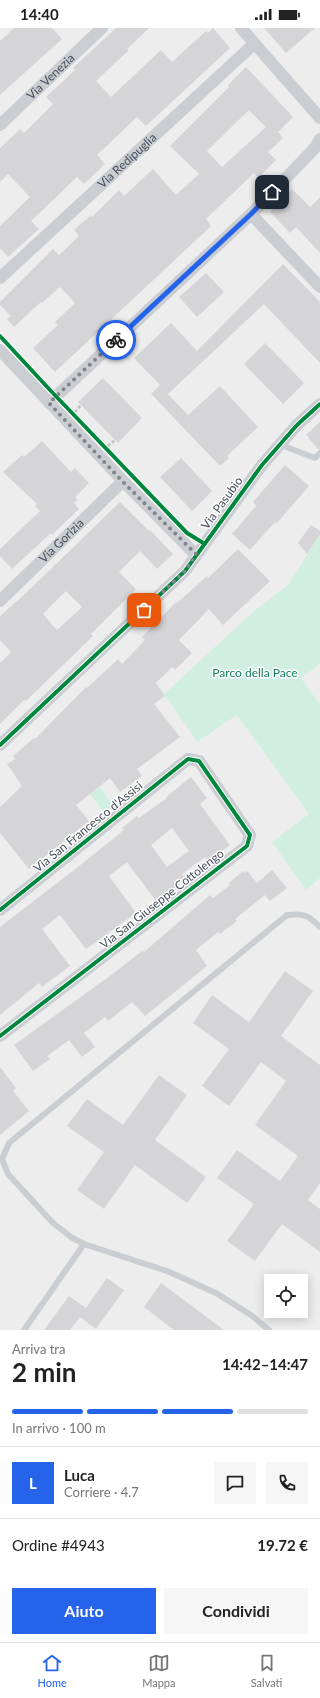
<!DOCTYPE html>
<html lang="it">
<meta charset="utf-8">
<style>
body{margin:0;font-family:Lato,sans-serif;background:#f6f6f6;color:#222;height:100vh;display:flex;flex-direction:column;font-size:15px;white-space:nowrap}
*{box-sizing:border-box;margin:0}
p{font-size:13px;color:#767676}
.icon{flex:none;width:22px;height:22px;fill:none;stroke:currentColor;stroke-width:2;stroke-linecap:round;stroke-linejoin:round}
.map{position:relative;height:1302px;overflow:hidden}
.side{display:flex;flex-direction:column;background:#fff;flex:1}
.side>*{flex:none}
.controls{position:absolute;left:264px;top:1246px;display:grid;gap:8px}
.controls a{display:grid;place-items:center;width:44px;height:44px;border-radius:0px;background:#fff;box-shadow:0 2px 10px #0003;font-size:20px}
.pin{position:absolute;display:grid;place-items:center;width:34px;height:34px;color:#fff;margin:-17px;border-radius:8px;box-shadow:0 2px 6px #0006}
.courier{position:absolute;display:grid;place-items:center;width:40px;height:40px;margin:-20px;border:3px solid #2563eb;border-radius:50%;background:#fff;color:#222;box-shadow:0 1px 5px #0007}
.summary em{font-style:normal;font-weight:700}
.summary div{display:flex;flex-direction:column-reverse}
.summary{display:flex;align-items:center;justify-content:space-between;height:68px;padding:0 12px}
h1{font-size:26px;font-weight:700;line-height:30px}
.bar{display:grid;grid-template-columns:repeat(4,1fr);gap:6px 4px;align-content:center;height:48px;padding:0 12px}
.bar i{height:5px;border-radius:3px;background:#e0e0e0}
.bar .current{background:#2563eb}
.bar p{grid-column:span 4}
.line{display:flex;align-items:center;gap:10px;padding:0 12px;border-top:1px solid #e0e0e0}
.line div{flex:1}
.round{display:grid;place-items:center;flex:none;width:42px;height:42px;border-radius:0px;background:#f6f6f6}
.primary-button{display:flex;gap:8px;margin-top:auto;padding:8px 12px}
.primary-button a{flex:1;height:46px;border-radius:0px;background:#2563eb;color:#fff;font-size:16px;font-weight:700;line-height:46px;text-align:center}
.primary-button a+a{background:#f6f6f6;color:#222}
.status{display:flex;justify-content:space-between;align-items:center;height:28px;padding:0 20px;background:#fff;direction:ltr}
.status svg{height:11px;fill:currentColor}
.menu{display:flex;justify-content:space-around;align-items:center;height:56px;border-top:1px solid #e0e0e0;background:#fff;font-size:11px;color:#767676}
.menu a{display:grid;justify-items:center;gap:2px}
.menu .current{color:#2563eb}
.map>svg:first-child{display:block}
.green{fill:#d0efe0}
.building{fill:#d5d5d7;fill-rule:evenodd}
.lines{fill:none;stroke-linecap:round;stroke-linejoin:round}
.path{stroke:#b6c2c1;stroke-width:2.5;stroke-dasharray:3 2;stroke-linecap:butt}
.service{stroke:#cacdd1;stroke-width:6}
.minor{stroke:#cacdd1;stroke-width:12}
.cycleway-casing{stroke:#fff;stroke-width:6}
.cycleway{stroke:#00873e;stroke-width:4}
.done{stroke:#80848d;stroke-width:4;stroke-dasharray:0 7.2}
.route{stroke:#2563eb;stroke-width:5}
.labels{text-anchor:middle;stroke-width:3;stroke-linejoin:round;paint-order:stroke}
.street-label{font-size:12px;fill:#444c5a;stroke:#fff}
.park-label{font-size:12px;fill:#127e59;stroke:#fff}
</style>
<div class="status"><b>14:40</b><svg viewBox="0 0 49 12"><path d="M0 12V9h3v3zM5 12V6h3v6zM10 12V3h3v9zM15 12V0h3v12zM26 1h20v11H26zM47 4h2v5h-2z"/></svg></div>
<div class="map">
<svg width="320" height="1302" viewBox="0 0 320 1302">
<rect width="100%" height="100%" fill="#eeeded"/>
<path class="green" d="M320 506V636L301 650 320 677V850L306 862 272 814 309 786 237 687 197 714 164 666 253 584 289 556Z
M99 759 114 778 104 785 90 766Z"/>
<path class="building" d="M14 0H52L62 11 0 67V13Z
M116 0H149L127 21 129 22 96 53 111 69 161 22 172 34 206 3 208 5 213 0 230 20 146 98 137 89 97 127 105 136 84 156 77 149 31 193 39 201 8 229 0 220V198L30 169 8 146 0 154V120L20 101 24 105 53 76 46 69 75 42 73 40Z
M264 0H315L286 25Z
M246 39 293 89 278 104 283 110 268 124 276 132 258 150 254 145 206 191 211 198 55 344 33 320 58 297 55 294 75 275 60 259 42 275 41 274 14 299 7 291 11 288 0 277V274L53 221 59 227 79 208 74 202 91 187 92 189 119 162 124 168 153 141 176 167 199 146 170 118 229 59 228 57ZM249 82 266 99 222 139 207 123Z
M292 161 310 179 320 169V225L296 199 290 205 270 184Z
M283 236 320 274V335L264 276 168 366 188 387 220 358 258 399 227 428 229 430 220 438 151 366 160 357 134 330 171 295 197 323Z
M206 245 224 264 197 289 179 269Z
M265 315 304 355 283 376 244 336Z
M103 350 142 390 118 415 78 374Z
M320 394V421H318L306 407Z
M42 413 71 444 75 440 89 455 75 469 78 472 74 475 79 481 52 507 51 505 12 541 0 528V521L40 483 35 478 37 476 3 444 22 427 24 429Z
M181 430 212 463 192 483 160 449Z
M285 437 309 458 277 495 275 494 250 522 232 506 256 478 253 474Z
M120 474 149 503 150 502 173 526 157 541 140 523 119 544 136 561 91 606 93 608 26 673 24 672 0 696V635L11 624 0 612V588L25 566ZM66 563 82 579 57 602 43 586Z
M311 497 320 503V506L307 526 298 515Z
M238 521 270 553 223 597 209 581 179 612 192 625 175 642 172 639 156 655 165 668 154 676 180 709 137 741 142 748 120 764 110 750 76 777 89 793 29 841 0 805V779L22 758 7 736 15 731 13 728 34 710 35 711 86 659 87 660 118 631 122 636 145 612 142 609 176 574 177 575 207 548 208 550Z
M191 749 207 770 200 776 230 817 212 830 211 828 207 832 205 829 182 846 186 851 156 873 127 834 109 848 136 885 86 921 60 887 42 901 70 938 42 959 39 955 0 987V899L83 835 124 802 122 800 137 788 139 790 167 770 166 769ZM172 800 189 823 167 839 151 817Z
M272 842 287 860 270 873 265 867 235 891 237 893 220 906 218 904 196 922 207 938 145 988 132 974 108 993 105 989 84 1005 95 1019 82 1029 69 1012 47 1028 50 1031 33 1043 14 1017 114 945 142 923 144 924 210 867 213 870 230 857 229 855 243 843 244 845 247 843 257 855Z
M285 943 313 963 281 1008 320 1037V1155L308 1172 320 1181V1224L282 1196 255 1233 227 1213 254 1176 217 1150 237 1122 280 1153 298 1128 255 1097 286 1053 261 1034 229 1078 202 1058 229 1021 193 995 212 967 249 994Z
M0 1039 16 1060 13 1063 29 1083 0 1107Z
M159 1047 187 1067 155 1112 206 1149 187 1175 135 1137 104 1181 77 1162 104 1124 67 1098 87 1071 123 1097Z
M107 1250 124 1262 96 1301 80 1289 70 1302H44L69 1268 86 1280Z
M161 1255 224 1302H174L144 1279Z"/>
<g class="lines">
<path class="path" d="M75 384 81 377
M108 418 115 412"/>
<path class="service" d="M281 417 315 430 320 425
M24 1302 84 1216
M269 1302 251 1287 216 1265 167 1243 84 1216 71 1209 53 1195 8 1146 2 1131 9 1115 287 887C304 885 308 887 320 899"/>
<g class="minor">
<path d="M241 0 320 90"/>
<path id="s1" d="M0 97 102 0"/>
<path d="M251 186 320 259"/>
<path id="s2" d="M0 250 254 16"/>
<path d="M0 322 123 453 196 527"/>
<path d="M49 375 251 186 314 121 320 111"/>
<path id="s3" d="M0 573 123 453"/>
<path d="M0 717 185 543 262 437 297 397 320 376"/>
<path d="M0 882 188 731 199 733 250 807 247 818 0 1008"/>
</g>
<defs>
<path id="cycleway" d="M0 308 50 362 187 505 205 516
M0 717 185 543 262 437 297 397 320 376
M0 882 188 731 199 733 250 807 247 818 0 1008"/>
</defs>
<use href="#cycleway" class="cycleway-casing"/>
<use href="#cycleway" class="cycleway"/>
</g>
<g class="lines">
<path class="done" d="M116 312 49 375 123 454 196 526 185 543 144 582"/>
<path class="route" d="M116 312 251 186 272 164"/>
</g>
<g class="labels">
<g class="street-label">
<text dy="4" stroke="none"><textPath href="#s1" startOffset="70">Via Venezia</textPath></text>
<text dy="4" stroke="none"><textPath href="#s2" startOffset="173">Via Redipuglia</textPath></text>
<text transform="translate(222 475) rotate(-54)" y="4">Via Pasubio</text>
<text dy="4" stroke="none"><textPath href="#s3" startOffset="86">Via Gorizia</textPath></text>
<text transform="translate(88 799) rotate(-39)" y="4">Via San Francesco d'Assisi</text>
<text transform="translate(162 871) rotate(-38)" y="4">Via San Giuseppe Cottolengo</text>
</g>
<g class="park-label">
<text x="255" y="649">Parco della Pace</text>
</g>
</g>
</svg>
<div class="controls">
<a><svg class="icon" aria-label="locate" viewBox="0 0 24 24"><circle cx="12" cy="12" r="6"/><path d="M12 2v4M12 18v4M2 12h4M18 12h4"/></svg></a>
</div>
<div class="pin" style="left:144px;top:582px;background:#ea580c"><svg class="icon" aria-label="bag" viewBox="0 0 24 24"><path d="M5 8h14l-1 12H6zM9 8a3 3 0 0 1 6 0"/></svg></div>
<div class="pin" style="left:272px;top:164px;background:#1f2937"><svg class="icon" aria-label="home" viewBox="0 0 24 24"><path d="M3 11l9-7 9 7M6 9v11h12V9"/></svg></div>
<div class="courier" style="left:116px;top:312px"><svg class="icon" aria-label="bike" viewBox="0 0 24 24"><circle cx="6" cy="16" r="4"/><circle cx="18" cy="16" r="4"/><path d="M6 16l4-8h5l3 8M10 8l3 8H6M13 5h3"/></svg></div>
</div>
<section class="side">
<div class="summary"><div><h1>2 min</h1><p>Arriva tra</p></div><em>14:42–14:47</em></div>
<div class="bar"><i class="current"></i><i class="current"></i><i class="current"></i><i></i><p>In arrivo · 100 m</p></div>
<div class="line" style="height:72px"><b class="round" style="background:#2563eb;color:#fff">L</b><div><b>Luca</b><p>Corriere · 4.7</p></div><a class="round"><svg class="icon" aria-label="chat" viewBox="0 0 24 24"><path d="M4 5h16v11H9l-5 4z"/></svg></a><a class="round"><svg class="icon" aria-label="phone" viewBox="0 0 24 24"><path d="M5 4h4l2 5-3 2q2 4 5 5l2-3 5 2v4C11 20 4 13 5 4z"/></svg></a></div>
<div class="line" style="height:52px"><div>Ordine #4943</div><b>19.72 €</b></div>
<div class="primary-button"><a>Aiuto</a><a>Condividi</a></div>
</section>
<nav class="menu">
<a class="current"><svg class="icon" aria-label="home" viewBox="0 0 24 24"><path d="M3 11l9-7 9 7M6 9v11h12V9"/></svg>Home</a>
<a><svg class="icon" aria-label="map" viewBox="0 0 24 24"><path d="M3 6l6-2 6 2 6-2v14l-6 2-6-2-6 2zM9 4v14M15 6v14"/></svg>Mappa</a>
<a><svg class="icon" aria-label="saved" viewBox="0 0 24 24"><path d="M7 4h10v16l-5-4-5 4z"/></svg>Salvati</a>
</nav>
